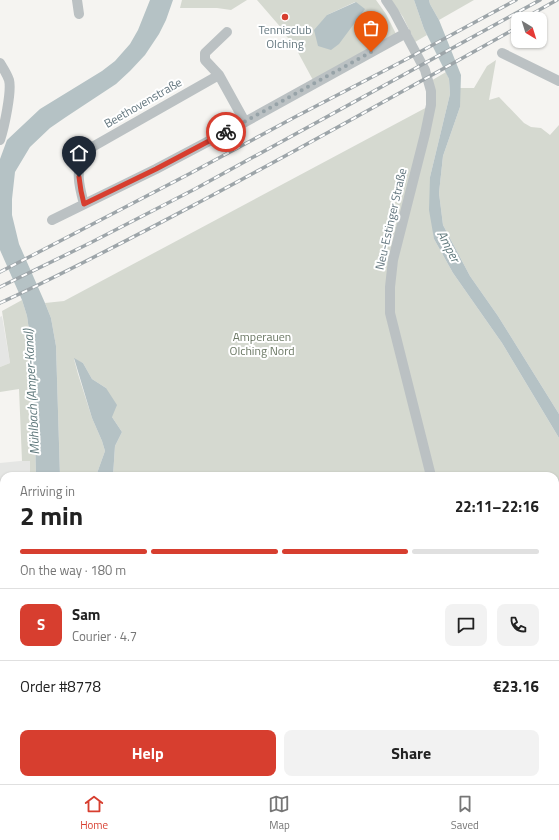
<!DOCTYPE html>
<meta charset="utf-8">
<style>
body{margin:0;font-family:"Titillium Web",sans-serif;background:#f2f2f2;color:#222;height:100vh;display:flex;flex-direction:column;font-size:15px;white-space:nowrap}
*{box-sizing:border-box;margin:0}
p{font-size:13px;color:#767676}
.icon{flex:none;width:22px;height:22px;fill:none;stroke:currentColor;stroke-width:2;stroke-linecap:round;stroke-linejoin:round}
.map{position:relative;flex:1;overflow:hidden}
.side{position:absolute;left:0px;top:472px;width:559px;height:312px;display:flex;flex-direction:column;background:#fff;border-radius:12px 12px 0 0;box-shadow:0 1px 3px #0004}
.side>*{flex:none}
.needle{width:26px;rotate:142deg}
.buttons{position:absolute;left:511px;top:12px;display:grid;gap:8px}
.buttons a{display:grid;place-items:center;width:36px;height:36px;border-radius:8px;background:#fff;box-shadow:0 1px 3px #0004;font-size:20px}
.pin{position:absolute;display:grid;place-items:center;width:34px;height:34px;color:#fff;margin:-41px -17px;border-radius:50% 50% 50% 0;rotate:-45deg;box-shadow:0 0 4px #0007}
.pin .icon{rotate:45deg}
.courier{position:absolute;display:grid;place-items:center;width:40px;height:40px;margin:-20px;border:3px solid #d73e2f;border-radius:50%;background:#fff;color:#222;box-shadow:0 1px 5px #0007}
.overview em{font-style:normal;font-weight:700}
.overview div{display:flex;flex-direction:column-reverse}
.overview{display:flex;align-items:center;justify-content:space-between;height:68px;padding:0 20px}
h1{font-size:26px;font-weight:700;line-height:30px}
.bar{display:grid;grid-template-columns:repeat(4,1fr);gap:6px 4px;align-content:center;height:48px;padding:0 20px}
.bar i{height:5px;border-radius:3px;background:#e0e0e0}
.bar .active{background:#d73e2f}
.bar p{grid-column:span 4}
.line{display:flex;align-items:center;gap:10px;padding:0 20px;border-top:1px solid #e0e0e0}
.line div{flex:1}
.round{display:grid;place-items:center;flex:none;width:42px;height:42px;border-radius:8px;background:#f2f2f2}
.button{display:flex;gap:8px;margin-top:auto;padding:8px 20px}
.button a{flex:1;height:46px;border-radius:8px;background:#d73e2f;color:#fff;font-size:16px;font-weight:700;line-height:46px;text-align:center}
.button a+a{background:#f2f2f2;color:#222}
.dock{display:flex;justify-content:space-around;align-items:center;height:56px;border-top:1px solid #e0e0e0;background:#fff;font-size:11px;color:#767676}
.dock a{display:grid;justify-items:center;gap:2px}
.dock .active{color:#d73e2f}
.map>svg:first-child{display:block}
.built{fill:#e5e6e4}
.green{fill:#d5d9d0;fill-rule:evenodd}
.water{fill:#b5c2c5}
.lines{fill:none;stroke-linecap:round;stroke-linejoin:round}
.minor{stroke:#bbc1c3;stroke-width:10}
.rail-casing{stroke:#9da5a9;stroke-width:3.5}
.rail{stroke:#fff;stroke-width:2;stroke-dasharray:6;stroke-linecap:butt}
.done{stroke:#97a3a8;stroke-width:4;stroke-dasharray:0 7.2}
.route{stroke:#d73e2f;stroke-width:5}
.poi-dot{fill:#d73e2f;stroke:#fff;stroke-width:1.5}
.labels{text-anchor:middle;stroke-width:4;stroke-linejoin:round;paint-order:stroke}
.poi-label{font-size:12px;fill:#657880;stroke:#fff}
.street-label{font-size:12px;fill:#657880;stroke:#fff}
.park-label{font-size:12px;fill:#6b7864;stroke:#fff}
.water-label{font-size:13px;font-style:italic;fill:#617a7d;stroke:#fff}
</style>
<div class="map">
<svg width="559" height="784" viewBox="0 0 559 784">
<rect width="100%" height="100%" fill="#f5f4f1"/>
<path class="built" d="M2 316 10 363 0 367V317Z
M30 460V476H4V499H0V463Z"/>
<path class="green" d="M182 0H247L231 10 217 8H180Z
M257 0H376L386 14 396 34 314 82 294 45 282 31 283 30ZM355 2 364 9 327 15Z
M391 0H414L424 29 427 35 415 42 403 17Z
M429 0H474L439 20 430 4Z
M496 60 489 100 499 97 524 123 531 127 541 128 550 135 559 125V414L498 316 470 276 443 225 439 193 443 156 460 107V88H474L487 66Z
M446 72 449 79 450 94 430 177 434 239 453 273 502 343 559 438V650L555 652V476H113L115 446 122 432 112 417 106 388 92 379 83 363 74 359 78 374 92 418 102 441 105 451 96 476H60L56 346 51 318 45 303 64 301 431 105 429 82Z
M22 300 27 316 33 358 36 476H30V461H22L19 389 0 392V367L10 363 2 311Z
M32 780H330L327 784H29Z
M342 780H493L491 784H340Z"/>
<path class="water" d="M150 0H173L166 20 159 34 145 55 130 71 116 84 66 117 50 128 30 147 15 172 12 199V215L19 244 45 303 51 318 56 346 60 476H36L33 358 27 316 22 300 0 250V159L7 140 40 109 102 71 115 61 130 44 138 30Z
M414 0H429L430 4 439 20 461 75 460 107 443 156 439 193 443 225 470 276 498 316 559 414V438L502 343 453 273 434 239 429 210 430 177 450 94 449 79 424 29Z
M356 2 365 9 339 44 331 50 318 46 314 30 327 15Z
M74 358 83 363 92 379 106 388 117 405 112 417 122 432 115 446 113 476H96L105 451 102 441 92 418Z"/>
<g class="lines">
<path class="minor" d="M77 0 79 14
M386 0 394 12 425 70 431 91V105L425 134 393 260 390 287V313L431 476
M227 32 205 53V60L219 75 245 122
M502 53 559 81
M0 63C3 68 7 74 9 80 12 91 4 128 0 140
M84 204C80 189 74 169 85 155 87 152 91 149 94 146L219 75
M52 220 156 169 245 122 406 33
M555 732 559 734"/>
<defs>
<path id="rail" d="M523 19 557 0
M0 272 33 255 189 174 295 117 403 61 516 0
M0 287 90 243 195 189 540 0
M0 303C72 270 141 233 211 196 314 141 416 84 518 27"/>
</defs>
<use href="#rail" class="rail-casing"/>
<use href="#rail" class="rail"/>
</g>
<g class="lines">
<path class="done" d="M226 132 371 52"/>
<path class="route" d="M79 177 81 191 84 204 156 169 226 132"/>
</g>
<circle class="poi-dot" cx="285" cy="17" r="4"/>
<g class="labels">
<g class="poi-label">
<text x="285" y="34">Tennisclub<tspan x="285" dy="14">Olching</tspan></text>
</g>
<g class="street-label">
<text transform="translate(143 103) rotate(-30)" y="4">Beethovenstraße</text>
<text transform="translate(391 219) rotate(-77)" y="4">Neu-Estinger Straße</text>
</g>
<g class="park-label">
<text x="262" y="341">Amperauen<tspan x="262" dy="14">Olching Nord</tspan></text>
</g>
<g class="water-label">
<text transform="translate(449 246) rotate(62)" y="5">Amper</text>
<text transform="translate(31 392) rotate(-93)" y="5">Mühlbach (Amper-Kanal)</text>
</g>
</g>
</svg>
<div class="buttons">
<a><svg class="needle" viewBox="-14 -14 28 28"><path d="M0-13l5 13h-10z" fill="#e53935"/><path d="M0 13l5-13h-10z" fill="#767676"/></svg></a>
</div>
<div class="pin" style="left:371px;top:52px;background:#ea580c"><svg class="icon" aria-label="bag" viewBox="0 0 24 24"><path d="M5 8h14l-1 12H6zM9 8a3 3 0 0 1 6 0"/></svg></div>
<div class="pin" style="left:79px;top:177px;background:#1f2937"><svg class="icon" aria-label="home" viewBox="0 0 24 24"><path d="M3 11l9-7 9 7M6 9v11h12V9"/></svg></div>
<div class="courier" style="left:226px;top:132px"><svg class="icon" aria-label="bike" viewBox="0 0 24 24"><circle cx="6" cy="16" r="4"/><circle cx="18" cy="16" r="4"/><path d="M6 16l4-8h5l3 8M10 8l3 8H6M13 5h3"/></svg></div>
<section class="side">
<div class="overview"><div><h1>2 min</h1><p>Arriving in</p></div><em>22:11–22:16</em></div>
<div class="bar"><i class="active"></i><i class="active"></i><i class="active"></i><i></i><p>On the way · 180 m</p></div>
<div class="line" style="height:72px"><b class="round" style="background:#d73e2f;color:#fff">S</b><div><b>Sam</b><p>Courier · 4.7</p></div><a class="round"><svg class="icon" aria-label="chat" viewBox="0 0 24 24"><path d="M4 5h16v11H9l-5 4z"/></svg></a><a class="round"><svg class="icon" aria-label="phone" viewBox="0 0 24 24"><path d="M5 4h4l2 5-3 2q2 4 5 5l2-3 5 2v4C11 20 4 13 5 4z"/></svg></a></div>
<div class="line" style="height:52px"><div>Order #8778</div><b>€23.16</b></div>
<div class="button"><a>Help</a><a>Share</a></div>
</section>
</div>
<nav class="dock">
<a class="active"><svg class="icon" aria-label="home" viewBox="0 0 24 24"><path d="M3 11l9-7 9 7M6 9v11h12V9"/></svg>Home</a>
<a><svg class="icon" aria-label="map" viewBox="0 0 24 24"><path d="M3 6l6-2 6 2 6-2v14l-6 2-6-2-6 2zM9 4v14M15 6v14"/></svg>Map</a>
<a><svg class="icon" aria-label="saved" viewBox="0 0 24 24"><path d="M7 4h10v16l-5-4-5 4z"/></svg>Saved</a>
</nav>
